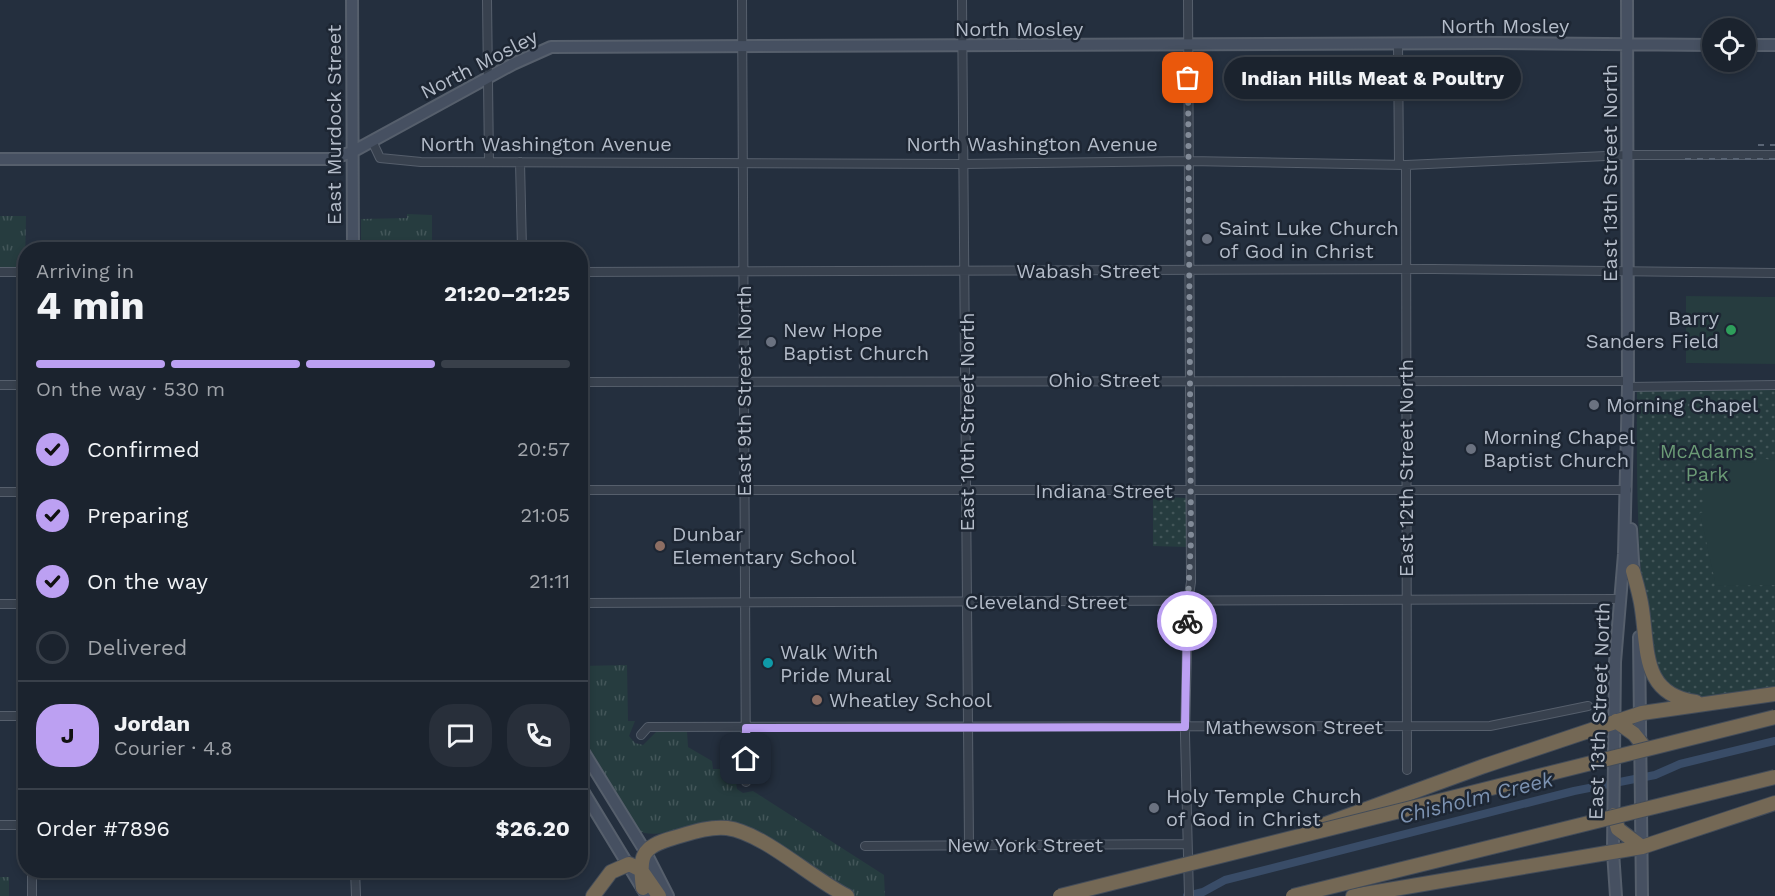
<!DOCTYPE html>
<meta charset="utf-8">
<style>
body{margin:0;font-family:"Work Sans",sans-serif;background:#282f3a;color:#f1f3f6;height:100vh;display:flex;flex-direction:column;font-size:22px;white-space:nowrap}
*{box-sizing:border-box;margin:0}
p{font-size:20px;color:#a0a4aa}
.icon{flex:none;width:33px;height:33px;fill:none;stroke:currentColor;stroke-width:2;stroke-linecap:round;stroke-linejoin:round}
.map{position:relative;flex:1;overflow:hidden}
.sheet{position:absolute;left:18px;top:242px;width:570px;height:636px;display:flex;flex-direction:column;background:#1b232e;border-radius:24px;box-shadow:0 3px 9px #0003,0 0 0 2px #39404a}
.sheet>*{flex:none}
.controls{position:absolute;left:1702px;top:18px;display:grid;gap:12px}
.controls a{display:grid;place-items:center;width:54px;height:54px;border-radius:50%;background:#1b232e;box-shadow:0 3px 9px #0003,0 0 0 2px #39404a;font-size:30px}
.pin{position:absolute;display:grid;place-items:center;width:51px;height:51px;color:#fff;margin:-26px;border-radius:12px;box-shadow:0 3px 9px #0006}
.courier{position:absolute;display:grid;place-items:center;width:60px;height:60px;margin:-30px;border:4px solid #bca0f2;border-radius:50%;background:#fff;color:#222;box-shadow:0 2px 8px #0007}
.bubble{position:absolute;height:42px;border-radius:21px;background:#1b232e;box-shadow:0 3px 9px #0003,0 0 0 2px #39404a;font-size:20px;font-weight:700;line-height:42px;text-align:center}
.head em{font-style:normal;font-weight:700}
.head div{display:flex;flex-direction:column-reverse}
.head{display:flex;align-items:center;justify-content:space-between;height:102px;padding:0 18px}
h1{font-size:39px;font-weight:700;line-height:45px}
.bar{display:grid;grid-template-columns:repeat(4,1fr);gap:9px 6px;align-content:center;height:72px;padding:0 18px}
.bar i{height:8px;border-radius:4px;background:#39404a}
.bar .active{background:#bca0f2}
.bar p{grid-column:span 4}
.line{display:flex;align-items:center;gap:15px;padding:0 18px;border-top:2px solid #39404a}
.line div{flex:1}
.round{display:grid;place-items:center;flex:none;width:63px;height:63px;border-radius:24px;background:#282f3a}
ol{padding:0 18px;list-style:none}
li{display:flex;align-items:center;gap:18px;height:66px}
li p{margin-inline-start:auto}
li .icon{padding:6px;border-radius:50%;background:#bca0f2;color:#111;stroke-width:4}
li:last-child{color:#a0a4aa}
li i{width:33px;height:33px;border:3px solid #39404a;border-radius:50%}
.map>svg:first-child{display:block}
.grass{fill:url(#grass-tufts)}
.park{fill:url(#park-dots)}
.pitch{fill:#263c3f}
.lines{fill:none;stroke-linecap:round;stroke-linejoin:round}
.canal{stroke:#394c67;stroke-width:8}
.street-casing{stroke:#565f6c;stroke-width:10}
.secondary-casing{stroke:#565f6c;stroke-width:14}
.highway-casing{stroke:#434c59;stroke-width:16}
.street{stroke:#38414e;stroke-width:8}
.secondary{stroke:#465061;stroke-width:10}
.highway{stroke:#746855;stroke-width:14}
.rail{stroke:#5a6575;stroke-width:2;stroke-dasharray:6 6;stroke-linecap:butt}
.highway-bridge-casing{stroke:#434c59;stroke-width:16;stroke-linecap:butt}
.highway-bridge{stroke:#746855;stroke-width:14}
.done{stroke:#828b98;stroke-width:6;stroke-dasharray:0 10.8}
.route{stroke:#bca0f2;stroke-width:8}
.worship-dot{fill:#6b7280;stroke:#1d2633;stroke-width:2}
.leisure-dot{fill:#2e9e5b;stroke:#1d2633;stroke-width:2}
.education-dot{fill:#8d6e63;stroke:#1d2633;stroke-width:2}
.culture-dot{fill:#0f9aa8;stroke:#1d2633;stroke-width:2}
.labels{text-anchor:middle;stroke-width:5;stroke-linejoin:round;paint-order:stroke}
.street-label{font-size:20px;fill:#b4bcc9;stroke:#1d2633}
.poi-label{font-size:20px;fill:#b4bcc9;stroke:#1d2633;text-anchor:start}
.park-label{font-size:20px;fill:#6b9a76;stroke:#1d2633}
.water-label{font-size:21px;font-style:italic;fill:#7c92b1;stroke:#1d2633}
</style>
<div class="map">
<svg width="1775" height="896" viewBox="0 0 1775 896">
<defs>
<pattern id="grass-tufts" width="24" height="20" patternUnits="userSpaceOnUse" patternTransform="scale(1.5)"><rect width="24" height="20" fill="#263c3f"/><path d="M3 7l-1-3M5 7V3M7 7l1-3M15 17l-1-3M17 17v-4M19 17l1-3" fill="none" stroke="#435659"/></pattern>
<pattern id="park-dots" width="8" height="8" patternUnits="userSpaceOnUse" patternTransform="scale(1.5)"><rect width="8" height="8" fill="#263c3f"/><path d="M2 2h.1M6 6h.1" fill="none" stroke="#435659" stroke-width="1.8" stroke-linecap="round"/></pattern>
</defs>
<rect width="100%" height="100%" fill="#242f3e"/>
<path class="grass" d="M407 214 432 215V249H361V219L407 218Z
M0 216H26L25 269H0Z
M627 665 628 721H635L629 736 635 743 643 745 657 731H687L688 747 712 761 713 769H733V781L736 782 737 789 743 793 753 791 884 875 885 896H854L717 821C696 822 654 842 638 830L581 734 580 666Z
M0 877H9V896H0Z"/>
<path class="park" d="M1637 389 1775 390V689C1744 693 1695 709 1668 687 1633 658 1637 440 1637 389Z
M1153 496 1186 498V547L1153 546Z"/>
<path class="pitch" d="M1686 296 1775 297V364L1686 363Z
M1758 457 1775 461V585L1716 586 1700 513 1704 512V474L1718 460 1756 463Z"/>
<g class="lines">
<path class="canal" d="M1187 896 1203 892 1225 880 1574 791 1655 775 1680 764 1775 741"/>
<defs>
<path id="street" d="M487 0 489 162
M742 0 746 782
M962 0 969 845
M1188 0 1191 582 1188 602 1185 735 1189 896
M1398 44 1399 165
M372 141 380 158 421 162 965 164 1189 161 1406 165 1628 155H1775
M520 162 522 249
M1406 165 1407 770
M0 272H26
M580 272 1433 269 1775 273
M580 382 1628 381
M0 385H26
M1628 387 1775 385
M580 490H1627
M0 492H26
M580 603 1620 599
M0 604H26
M0 716H26
M641 735 648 727 1490 726 1588 706
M0 825H26
M865 846 1186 844
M355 870 356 896
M32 896V870"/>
<path id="secondary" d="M352 0 353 249
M1746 45H1775
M0 159H331L352 152 513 64 551 47 1496 43 1713 45
M1631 529 1634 577
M1639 637 1642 896
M580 746 645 851 668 896
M580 786 647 896
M1616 896 1613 852 1615 662 1624 554 1628 387 1627 0"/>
<path id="highway" d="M1633 571C1636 582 1639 592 1641 603 1649 646 1639 694 1696 702
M1616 721 1634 734 1642 744
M1614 815 1618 829 1642 847
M1320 826 1484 766 1642 713 1775 694
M643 888C639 856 641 847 673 838 690 833 709 826 727 828 764 833 812 879 847 896
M593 896 611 872 629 864 641 870 659 896
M1353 896 1642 847 1775 803"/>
</defs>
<use href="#street" class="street-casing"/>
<use href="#secondary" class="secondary-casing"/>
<use href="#highway" class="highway-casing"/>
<use href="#street" class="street"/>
<use href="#secondary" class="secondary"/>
<use href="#highway" class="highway"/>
<path class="rail" d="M1758 145H1775
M1685 159H1775"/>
<defs>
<path id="highway-bridge" d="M1060 896 1775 717
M1293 896 1775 777"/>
</defs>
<use href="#highway-bridge" class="highway-bridge-casing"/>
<use href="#highway-bridge" class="highway-bridge"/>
</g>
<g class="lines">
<path class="done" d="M1187 621 1191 540 1188 78"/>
<path class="route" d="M746 759V728L1185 727 1187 621"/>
</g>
<g class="worship-dot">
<circle cx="1207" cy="239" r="6"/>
<circle cx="771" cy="342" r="6"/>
<circle cx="1594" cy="405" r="6"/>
<circle cx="1471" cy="449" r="6"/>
<circle cx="1154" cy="808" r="6"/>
</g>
<circle class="leisure-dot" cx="1731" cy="330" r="6"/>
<g class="education-dot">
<circle cx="660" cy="546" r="6"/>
<circle cx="817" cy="700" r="6"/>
</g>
<circle class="culture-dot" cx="768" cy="663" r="6"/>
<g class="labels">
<g class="street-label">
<text x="1505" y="33">North Mosley</text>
<text x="1019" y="36">North Mosley</text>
<text transform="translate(479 64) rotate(-27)" y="7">North Mosley</text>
<text transform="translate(334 125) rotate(-90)" y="7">East Murdock Street</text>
<text x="546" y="151">North Washington Avenue</text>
<text x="1032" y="151">North Washington Avenue</text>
<text transform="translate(1610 173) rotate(-90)" y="7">East 13th Street North</text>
<text x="1088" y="278">Wabash Street</text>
<text x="1104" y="387">Ohio Street</text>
<text transform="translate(744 391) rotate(-90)" y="7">East 9th Street North</text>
<text transform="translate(967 422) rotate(-90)" y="7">East 10th Street North</text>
<text transform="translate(1406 468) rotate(-90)" y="7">East 12th Street North</text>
<text x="1104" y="498">Indiana Street</text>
<text x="1046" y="609">Cleveland Street</text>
<text transform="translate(1599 711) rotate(-88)" y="7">East 13th Street North</text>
<text x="1294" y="734">Mathewson Street</text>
<text x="1025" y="852">New York Street</text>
</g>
<g class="poi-label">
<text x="1219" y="235">Saint Luke Church<tspan x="1219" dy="23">of God in Christ</tspan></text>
<text x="1719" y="325" text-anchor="end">Barry<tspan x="1719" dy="23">Sanders Field</tspan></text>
<text x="783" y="337">New Hope<tspan x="783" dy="23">Baptist Church</tspan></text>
<text x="1606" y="412">Morning Chapel</text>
<text x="1483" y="444">Morning Chapel<tspan x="1483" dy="23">Baptist Church</tspan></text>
<text x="672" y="541">Dunbar<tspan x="672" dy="23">Elementary School</tspan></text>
<text x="780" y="659">Walk With<tspan x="780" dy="23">Pride Mural</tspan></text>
<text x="829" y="707">Wheatley School</text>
<text x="1166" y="803">Holy Temple Church<tspan x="1166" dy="23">of God in Christ</tspan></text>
</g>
<g class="park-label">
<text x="1707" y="458">McAdams<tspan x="1707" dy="23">Park</tspan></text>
</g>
<g class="water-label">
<text transform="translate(1476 798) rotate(-14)" y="7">Chisholm Creek</text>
</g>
</g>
</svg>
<div class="controls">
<a><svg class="icon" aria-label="locate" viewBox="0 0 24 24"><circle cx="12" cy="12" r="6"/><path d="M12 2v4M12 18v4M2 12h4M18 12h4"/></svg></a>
</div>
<div class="pin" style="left:1188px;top:78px;background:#ea580c"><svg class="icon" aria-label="bag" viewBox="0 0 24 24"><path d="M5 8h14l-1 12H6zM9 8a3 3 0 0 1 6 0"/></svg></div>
<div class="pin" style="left:746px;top:759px;background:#1f2937"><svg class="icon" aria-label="home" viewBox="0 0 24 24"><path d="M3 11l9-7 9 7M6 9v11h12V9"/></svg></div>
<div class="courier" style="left:1187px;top:621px"><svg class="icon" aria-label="bike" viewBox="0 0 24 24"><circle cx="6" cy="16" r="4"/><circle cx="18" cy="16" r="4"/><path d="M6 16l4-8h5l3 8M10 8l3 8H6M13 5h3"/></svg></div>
<div class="bubble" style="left:1224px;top:57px;width:297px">Indian Hills Meat &amp; Poultry</div>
<section class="sheet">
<div class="head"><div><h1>4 min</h1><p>Arriving in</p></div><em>21:20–21:25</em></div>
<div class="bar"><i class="active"></i><i class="active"></i><i class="active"></i><i></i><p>On the way · 530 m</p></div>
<ol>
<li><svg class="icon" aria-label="check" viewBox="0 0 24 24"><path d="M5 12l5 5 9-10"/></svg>Confirmed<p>20:57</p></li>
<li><svg class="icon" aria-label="check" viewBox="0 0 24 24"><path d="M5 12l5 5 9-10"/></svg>Preparing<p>21:05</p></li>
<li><svg class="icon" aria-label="check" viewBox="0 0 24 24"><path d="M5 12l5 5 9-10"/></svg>On the way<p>21:11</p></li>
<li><i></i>Delivered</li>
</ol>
<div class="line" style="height:108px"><b class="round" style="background:#bca0f2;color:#111">J</b><div><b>Jordan</b><p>Courier · 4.8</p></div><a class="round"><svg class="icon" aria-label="chat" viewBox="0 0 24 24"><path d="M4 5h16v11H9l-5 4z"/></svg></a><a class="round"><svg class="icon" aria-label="phone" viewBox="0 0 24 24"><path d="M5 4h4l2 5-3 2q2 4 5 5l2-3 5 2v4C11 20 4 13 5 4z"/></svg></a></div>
<div class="line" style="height:78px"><div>Order #7896</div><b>$26.20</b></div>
</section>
</div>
